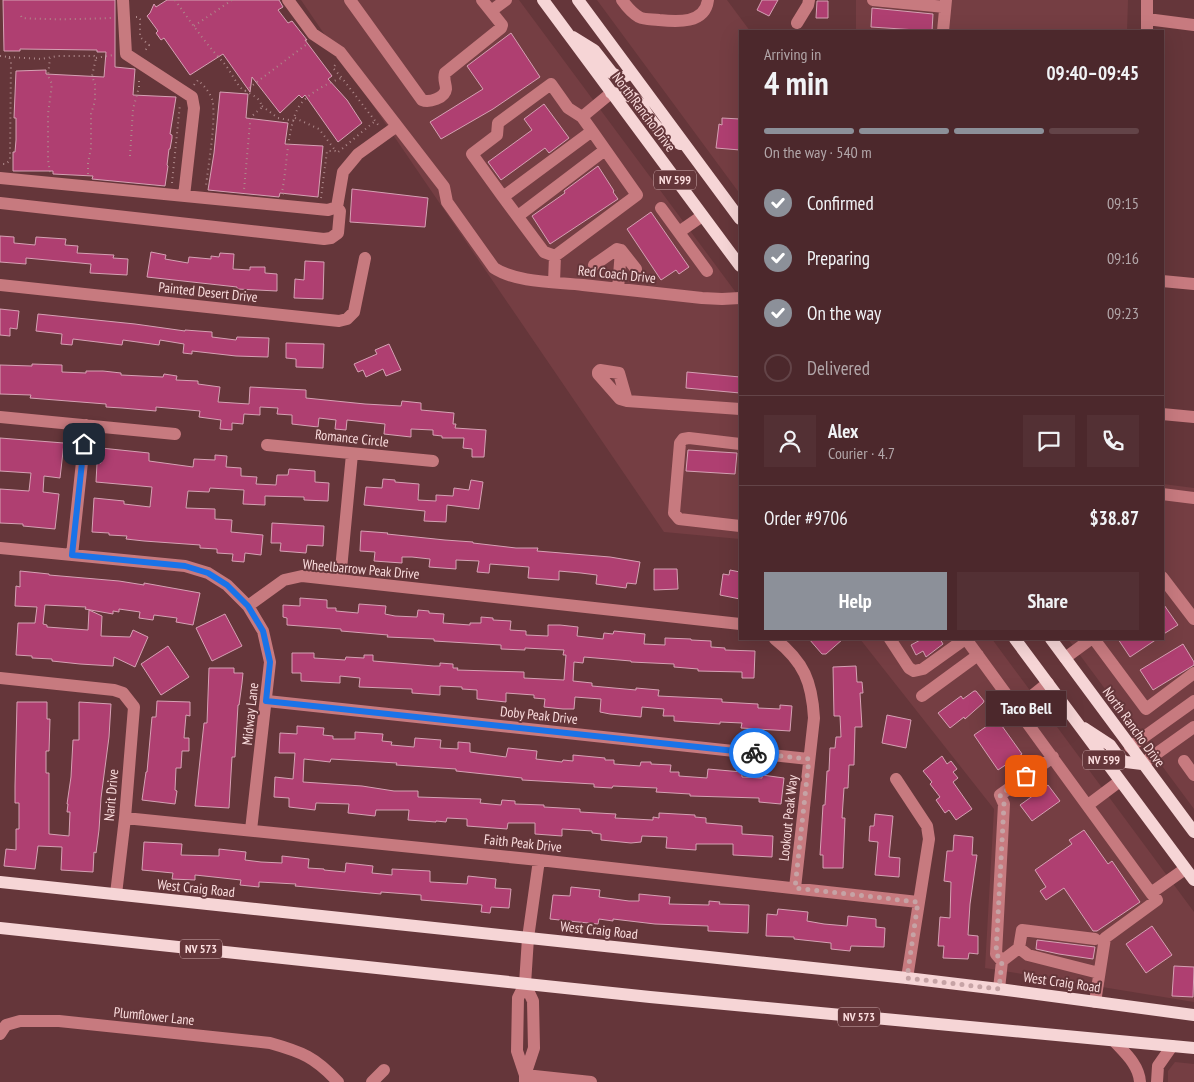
<!DOCTYPE html>
<meta charset="utf-8">
<style>
body{margin:0;font-family:"PT Sans Narrow",sans-serif;background:#533034;color:#f1f3f6;height:100vh;display:flex;flex-direction:column;font-size:19px;white-space:nowrap}
*{box-sizing:border-box;margin:0}
p{font-size:16px;color:#b2a6a9}
.icon{flex:none;width:28px;height:28px;fill:none;stroke:currentColor;stroke-width:2;stroke-linecap:round;stroke-linejoin:round}
.map{position:relative;flex:1;overflow:hidden}
.panel{position:absolute;left:739px;top:30px;width:425px;height:610px;display:flex;flex-direction:column;background:#4c282c;border-radius:0px;box-shadow:0 5px 20px #0002,0 0 0 1px #634448}
.panel>*{flex:none}
.pin{position:absolute;display:grid;place-items:center;width:42px;height:42px;color:#fff;margin:-21px;border-radius:10px;box-shadow:0 2px 8px #0006}
.courier{position:absolute;display:grid;place-items:center;width:50px;height:50px;margin:-25px;border:4px solid #1a73e8;border-radius:50%;background:#fff;color:#222;box-shadow:0 1px 6px #0007}
.bubble{position:absolute;height:35px;border-radius:0px;background:#4c282c;box-shadow:0 5px 20px #0002,0 0 0 1px #634448;font-size:16px;font-weight:600;line-height:35px;text-align:center}
.headline em{font-style:normal;font-weight:600}
.headline div{display:flex;flex-direction:column-reverse}
.headline{display:flex;align-items:center;justify-content:space-between;height:85px;padding:0 25px}
h1{font-size:32px;font-weight:600;line-height:38px}
.bar{display:grid;grid-template-columns:repeat(4,1fr);gap:8px 5px;align-content:center;height:60px;padding:0 25px}
.bar i{height:6px;border-radius:4px;background:#634448}
.bar .selected{background:#8c9099}
.bar p{grid-column:span 4}
.line{display:flex;align-items:center;gap:12px;padding:0 25px;border-top:1px solid #634448}
.line div{flex:1}
.round{display:grid;place-items:center;flex:none;width:52px;height:52px;border-radius:0px;background:#533034}
ol{padding:0 25px;list-style:none}
li{display:flex;align-items:center;gap:15px;height:55px}
li p{margin-inline-start:auto}
li .icon{padding:5px;border-radius:50%;background:#8c9099;color:#fff;stroke-width:4}
li:last-child{color:#b2a6a9}
li i{width:28px;height:28px;border:2px solid #634448;border-radius:50%}
.primary-button{display:flex;gap:10px;margin-top:auto;padding:10px 25px}
.primary-button a{flex:1;height:58px;border-radius:0px;background:#8c9099;color:#fff;font-size:20px;font-weight:600;line-height:58px;text-align:center}
.primary-button a+a{background:#533034;color:#f1f3f6}
.map>svg:first-child{display:block}
.built{fill:#753e43}
.building{fill:#af3f71;stroke:#d6a1b4}
.lines{fill:none;stroke-linecap:round;stroke-linejoin:round}
.path{stroke:#ae888a;stroke-width:2;stroke-dasharray:1 4;stroke-linecap:butt}
.minor{stroke:#c77a7f;stroke-width:12}
.major{stroke:#f6d5d6;stroke-width:12}
.done{stroke:#c6a3a5;stroke-width:5;stroke-dasharray:0 9}
.route{stroke:#1a73e8;stroke-width:6}
.labels{text-anchor:middle;stroke-width:4;stroke-linejoin:round;paint-order:stroke}
.shield{fill:#65363a;stroke:#ceabad;stroke-width:1}
.shield-label{font-size:12px;font-weight:bold;fill:#fbddde}
.street-label{font-size:14px;fill:#fbddde;stroke:#65363a}
</style>
<div class="map">
<svg width="1194" height="1082" viewBox="0 0 1194 1082">
<rect width="100%" height="100%" fill="#65363a"/>
<path class="built" d="M301 0H519L740 298V539L664 532Z
M597 0H727L750 31H740V194Z
M856 0H1128L1127 31H856Z
M1163 484 1194 488V809L1068 639H1162Z
M860 639H992L1194 912V1002L985 968 994 809Z
M1175 1062 1194 1064V1082H1168V1071Z"/>
<path class="building" d="M3 0H115V67L135 69 133 95 176 97 170 134 172 135V138L170 149H169L167 165 168 166 165 186 92 179 93 176 53 174V171H13V152H15L16 140V118H14L16 71 46 70V74L104 77 106 52H97V50L20 49V51H4Z
M167 0H279L283 7 278 10 288 23 292 21 307 40H305L332 76 328 79 347 100 362 123 338 142 305 95 302 98 299 95 280 113 252 77 250 92 223 54 190 75 164 38 161 40 156 33 158 31 147 16 150 13 154 4 156 7Z
M762 0H778L769 16 757 10Z
M817 1H828V18H816Z
M872 8 933 14 932 31 871 27Z
M511 33 540 77 493 109 441 139 430 122 483 89 467 66Z
M220 92 248 94 246 118 288 123 285 144 323 146 318 197 280 193 279 197 208 190 214 153Z
M544 104 569 138 549 153 545 148 501 180 488 162 532 130 524 119Z
M722 118 740 119V150L716 148 719 124 722 125Z
M598 166 614 191 613 192 618 199 550 244 532 216 565 193 564 191Z
M352 189 428 198 425 227 350 222Z
M651 212 689 267 679 274 676 270 661 280 627 229Z
M0 236 14 237V243L35 245 36 237 66 239 65 245 78 246 77 253 114 255 113 258 128 259 127 275 90 273 91 264 26 258V264L0 262Z
M151 252 166 255 165 259 188 263 189 257 211 259V256L219 257 220 253 234 254 233 269 250 270V267H265V273L277 274V291L237 289V287L147 277Z
M305 261 324 262 323 299 294 298 295 279 304 280Z
M0 309 19 311 17 329 10 328V336L0 335Z
M38 314 135 324 185 331V330L212 332V337L236 340 237 337 269 338 268 357 236 356 192 351V354L183 353 184 344 160 340 159 345 123 340 122 345 73 339 72 345 61 344 62 334 36 331Z
M286 343 324 344 323 368 296 367V359L286 358Z
M389 344 401 370 386 376 383 369 366 377 363 370 358 372 354 364 377 354 375 350Z
M32 364 62 365V372L86 373V371H103L121 373V375L163 377 164 374 177 376 176 380 198 381V384L220 387 218 402 249 404 250 387 306 390V398L365 404 401 406 402 401 421 403V410L454 413 453 424H456L455 428 486 430 484 457H472V449L463 448 464 438H442V436L433 435V430L411 429V437L384 434 385 424 347 420 346 430 335 429 336 420 319 418 318 427 292 424V415L277 414 278 408 260 407V415L244 414 243 424 232 423V430L220 429 221 420 199 417 200 411 156 407V411L122 408 106 407V404L30 398 31 395 0 394V365L32 366Z
M687 372 740 377V393L686 388Z
M0 438 64 443 60 478 44 476 43 492 59 494 55 529 23 526V524L0 523V489L29 491 31 473 0 471Z
M101 448 149 453V461L193 467 194 459 215 460V455L227 456 226 467 241 468V476L257 477 256 484 276 485 277 475H288L289 469 315 471V482L329 483 328 501 304 500V497L265 496V505L243 504 244 490 210 488 209 492 188 491 186 508 215 509V519L232 520 231 532 263 535 261 555 245 553 244 562 232 561 233 554 217 553V549L200 548V545L144 541 126 539 127 536 109 535V533L92 532 94 498 124 501V504L150 507 152 487 96 482 97 463H101Z
M688 450 737 453 735 474 686 471Z
M383 479 395 480V482L419 484 418 500 436 501V495L453 496 454 488 469 490 471 480 483 482 479 509 447 505 446 522 424 521 425 511 364 505 366 487 382 488Z
M272 523 324 526 323 546 307 545 306 553 280 551 281 543H271Z
M361 531 388 533 387 534 445 540 473 542V543L516 548H538L537 551 610 557 640 562 636 584 627 583 626 588 596 584 597 575 581 573 559 571V580L528 578 529 567 490 564 489 573 477 572 479 561 456 560V569L429 567 430 559 412 557H402V563L374 561 375 552 360 551Z
M654 569H677L678 589 654 590Z
M730 570 740 572V599L720 595 723 574 729 575Z
M20 571 49 574V575L119 581 144 585V583L200 593 193 625 176 622 177 618 154 615 153 620 139 618 140 612 119 609V612L113 611V614L85 609 86 607 45 605 43 624 47 625V627L88 630 89 610 102 616 101 636 130 637 133 630 148 637 135 667 114 657 113 666 80 664 52 661V659L32 658V656L16 655 18 623H35L37 607 15 606 16 586 20 587Z
M300 598 327 600V608H336V611L358 613 359 604 386 606 385 614 395 616 417 617 418 610 429 611V613L444 614 443 623 470 625V623H481V617L493 618V620L511 621 510 630 526 631V635L548 636V625H560L578 627 577 636 603 639 604 633 613 634 614 631 645 634 644 644 665 645V638L691 639V640L711 641V647L725 648V650L755 651 754 678H742V672L698 671V669L674 667V664L631 662V661L584 657 583 663 574 662 573 681 592 683V686L636 690V688L659 690 658 696 722 699V702L758 704V708L780 709V705L792 706 790 731 741 728 742 723 720 722V724L674 721V716H663L664 709 642 707 641 717 610 714 600 712 601 699 575 697 574 709H563L544 707 545 699 534 698V695L506 693V702L477 699V690L462 689V687L440 686V695L412 693V689L359 687 360 678 340 676V683L301 681V673H292V653H314V658L345 660 346 657 364 658V655H373V661L434 666H440V663L453 664V668H458L457 670 524 672V678L564 680 566 655H563L564 650 525 648V650L501 649V645L434 641V639L387 637 388 635 341 631V629L287 625V618L283 617V605L300 606Z
M1162 602 1178 625 1162 635Z
M225 614 242 646 212 661 196 628Z
M809 639H843L826 654H822Z
M922 639H940L943 644 926 657 923 651 916 655 911 645Z
M1118 639H1157L1130 657Z
M1183 644 1194 662V665L1153 690 1140 670Z
M168 646 189 677 161 695 141 664Z
M856 666 857 682H862L863 693H860L862 727H855L854 765H849L848 788H844L842 818H845L843 868H823V855H820L821 839 823 805H825L827 771H829L830 748H835L836 737H841L840 716H834L833 667Z
M209 668H234V673H243L242 683 239 705H238L235 757H232L229 808 195 806 204 723H207Z
M974 691H976L984 701 983 703 965 719 964 717 950 728 938 713 961 696 963 699Z
M157 701 190 702V716L186 715 184 738H189V751H182L181 768H176L175 790 177 791 175 804 142 800 146 772H147L152 717H156Z
M17 702H47V719H50L49 751H46V773H49V834L69 836 70 812H67L68 804H67L71 777 73 740H79V702L111 704 109 737 101 798 99 830 96 853 94 852 93 872 61 870 62 847 38 846 35 869 4 866 6 849 16 850V829H19V803H15V786Z
M887 715 911 720 906 748 882 743Z
M997 719 1022 754 998 770 974 735Z
M297 726 324 728 323 735 333 736V739H355V732L383 734 382 741 392 742 391 745 414 747 415 738 441 740 440 748 458 749V742L470 743V752L506 757 508 748 537 751 536 759 562 762 563 760 573 761V755L605 758V760H614V764L640 766 641 762H651V764L671 765 670 772H679V776L707 778 708 769 742 772V777L762 778V775L784 778 781 804 759 802V798L690 796V794L656 792 657 788 613 786 612 788 594 787V784L522 780V778L456 771V769L396 765 397 763 331 759 330 762 304 759 303 782 362 786 394 791H418V797L481 799 480 803 501 805 502 800 515 801V804L544 805V807L580 809V812L616 814 615 818 653 820V817L659 818V813L695 815V817L706 818V823L742 826V834L773 836 772 857 733 855V844H696V850L666 848 667 837 642 836 641 842 631 843 601 840V834L592 833V831L562 829V836L535 834V823H508L507 829 467 826V819L447 818 446 822 436 821V822L408 820 409 810H376L375 816 348 813 349 804 316 803 315 810 289 807V798L274 797 275 777 293 779 295 753H279L280 733 297 734Z
M942 756 947 764 951 761 957 769 953 772 958 778 953 782 972 809 956 820 949 810 945 813 936 800 940 797 930 784 932 782 923 771Z
M1048 785 1060 801 1032 821 1020 805Z
M875 814 893 816 889 857 900 858 899 877 875 875 878 842 869 841 870 826H874Z
M1084 830 1108 864 1112 861 1140 902 1097 931H1093L1064 888 1046 900 1040 891 1046 887 1035 870 1072 844 1069 840Z
M954 835 973 837 972 855H977L970 904 968 935 978 936V954L969 953 968 959 943 958 944 946H938L940 917 950 918 951 882 944 881 947 851H953Z
M144 842 182 844 181 855 219 856V849L246 852 245 860 261 862 282 863V856L309 859 308 868 324 869V870L345 872 346 863 373 866 372 873 392 875V869L430 871V882L467 884 468 876 496 879 495 888 511 889 509 908 491 907 490 913 481 912 482 905 421 900V895L381 892V894L295 886 296 884 259 882V887L240 885 241 880 223 878 195 875V880L172 879 173 873 142 870Z
M571 887 600 890 599 897 629 901H639V894L670 897 669 904 709 905V901L720 902 719 904 749 905 748 933 708 931V926L655 924 613 919V921L599 919 598 924 550 919 553 895 570 896Z
M778 909 808 912 807 921 824 924 847 926 848 916 876 919V927L885 928 884 947 851 946 850 951 831 949V943L794 939V937L766 936 767 914 777 915Z
M1152 926 1172 955 1146 973 1126 944Z
M1037 940 1095 947 1093 959 1059 954 1036 949Z
M1174 966 1194 967 1193 997 1172 996Z"/>
<g class="lines">
<path class="path" d="M175 0C190 21 205 43 223 62 230 70 234 80 241 88 248 94 263 97 261 108L251 117 250 123 244 190
M21 16 22 18C53 20 83 19 113 18
M136 17H139L140 19V37L149 45 145 51
M194 26 232 0
M0 56 9 57 11 61 10 156V160L6 164H0
M9 57 41 59 58 56H94L96 58 92 76 95 84V101L91 114V148L88 163V175
M96 58 113 55
M335 65 333 68 342 78 379 126
M194 85 198 80C204 86 209 91 212 99 217 116 208 167 206 186
M245 91 307 44
M262 106 278 118 294 121
M295 118 319 129 335 150
M130 156 133 109 139 87V77
M50 172 48 160V114L52 84 48 76 50 58
M172 183 180 104
M284 194 282 192C287 168 287 129 298 108 305 95 329 82 342 78
M321 198 327 151H335L337 153 375 121"/>
<path class="minor" d="M123 0 126 54 192 97 194 108 184 196
M288 0 313 34 340 52 444 187 447 202 494 268C517 283 556 282 583 285 623 289 662 294 702 298L722 299 740 298
M350 0 422 100C429 103 445 98 446 89 446 83 443 80 445 73L501 28 502 25 482 0
M622 0C627 7 632 13 639 17 645 20 653 19 659 20 677 22 705 24 708 0
M873 0 945 7
M491 11 506 0
M1147 19 1194 25
M797 23 808 5 809 0
M943 31 946 0
M1147 31V0
M582 117 592 131 503 197 472 154 497 135 498 123 551 84 568 108 582 117 611 93
M0 178 328 210 337 207
M503 197 544 252 555 256 637 195 592 131
M0 203 324 239 331 238 338 233 340 211 337 207 343 172 358 154 397 126
M661 208 707 271
M518 216 605 150
M679 232 702 216
M594 265 617 249 621 250 636 269
M1162 281 1194 284
M554 282 555 256
M0 285 339 321 347 319 354 312 365 258
M618 289 621 250
M627 401 619 373 600 370 598 372V374L620 399 627 401 740 409
M1162 414 1194 417
M0 417 175 434
M740 444 689 438 683 439 680 443 674 513 679 519 740 526
M267 445 433 461
M1162 494 1194 498
M0 548 185 566 208 573 227 585 248 606 263 631 270 662 251 830
M72 555 86 425
M1162 577 1194 619
M340 580 352 454
M248 606 284 580 302 576 740 624
M775 639C804 662 812 682 814 718L795 888
M890 639 909 668 914 671 923 669 965 639
M966 639 1151 893 1185 869
M1094 639 1146 709 1194 673
M1065 658 1091 639
M0 678 114 690 123 693 134 707 125 818 116 894
M922 696 978 655
M267 701 809 759
M1017 708 1048 683
M1130 747 1194 701
M1184 761 1194 775
M1142 764 1194 727
M896 779 927 826 929 839 907 978
M1088 805 1120 781
M125 818 539 860 918 902
M1019 948 1028 955 1099 973
M1002 961 1019 948 1022 930 1095 939
M525 984 533 1001 534 1048 525 1075
M999 989 1002 961 996 954 1004 804 1000 795 1053 757
M1095 1002 1105 938 1157 900 1151 893
M0 1034 6 1025 20 1021H59L270 1043C302 1052 315 1057 338 1082
M1114 1041C1125 1053 1139 1065 1140 1082
M525 1075 591 1082
M372 1082 384 1070
M525 1082V1075L517 1051 518 998 525 984 528 938 539 860
M1157 1082 1158 1066 1172 1046"/>
<path class="major" d="M543 0 740 266
M578 0 740 219
M573 37 594 50 612 73 622 78 632 73
M611 93C647 94 639 112 661 131 666 136 674 140 680 144
M1015 639 1194 880
M1051 639 1194 832
M1084 728 1110 745 1120 759 1126 762 1142 764
M0 882 907 978 999 989 1194 1015
M0 928 650 997 1194 1048"/>
</g>
<g class="lines">
<path class="done" d="M754 753 809 759 795 888 918 902 907 978 999 989 1002 961 996 954 1004 804 1000 795 1026 776"/>
<path class="route" d="M84 444 72 555 185 566 208 573 227 585 248 606 263 631 270 662 266 701 754 753"/>
</g>
<g class="labels">
<g class="shield">
<rect x="654" y="170.5" width="42" height="19" rx="4"/>
<rect x="1083" y="750.5" width="42" height="19" rx="4"/>
<rect x="180" y="939.5" width="42" height="19" rx="4"/>
<rect x="838" y="1007.5" width="42" height="19" rx="4"/>
</g>
<g class="shield-label">
<text x="675" y="184">NV 599</text>
<text x="1104" y="764">NV 599</text>
<text x="201" y="953">NV 573</text>
<text x="859" y="1021">NV 573</text>
</g>
<g class="street-label">
<text transform="translate(644 112) rotate(53)" y="5">North Rancho Drive</text>
<text transform="translate(617 274) rotate(6)" y="5">Red Coach Drive</text>
<text transform="translate(208 292) rotate(6)" y="5">Painted Desert Drive</text>
<text transform="translate(352 438) rotate(6)" y="5">Romance Circle</text>
<text transform="translate(361 569) rotate(5)" y="5">Wheelbarrow Peak Drive</text>
<text transform="translate(250 714) rotate(-84)" y="5">Midway Lane</text>
<text transform="translate(539 715) rotate(6)" y="5">Doby Peak Drive</text>
<text transform="translate(1134 727) rotate(54)" y="5">North Rancho Drive</text>
<text transform="translate(111 795) rotate(-85)" y="5">Narit Drive</text>
<text transform="translate(788 818) rotate(-84)" y="5">Lookout Peak Way</text>
<text transform="translate(523 843) rotate(6)" y="5">Faith Peak Drive</text>
<text transform="translate(196 888) rotate(6)" y="5">West Craig Road</text>
<text transform="translate(599 930) rotate(6)" y="5">West Craig Road</text>
<text transform="translate(1062 982) rotate(8)" y="5">West Craig Road</text>
<text transform="translate(154 1016) rotate(6)" y="5">Plumflower Lane</text>
</g>
</g>
</svg>
<div class="pin" style="left:1026px;top:776px;background:#ea580c"><svg class="icon" aria-label="bag" viewBox="0 0 24 24"><path d="M5 8h14l-1 12H6zM9 8a3 3 0 0 1 6 0"/></svg></div>
<div class="pin" style="left:84px;top:444px;background:#1f2937"><svg class="icon" aria-label="home" viewBox="0 0 24 24"><path d="M3 11l9-7 9 7M6 9v11h12V9"/></svg></div>
<div class="courier" style="left:754px;top:753px"><svg class="icon" aria-label="bike" viewBox="0 0 24 24"><circle cx="6" cy="16" r="4"/><circle cx="18" cy="16" r="4"/><path d="M6 16l4-8h5l3 8M10 8l3 8H6M13 5h3"/></svg></div>
<div class="bubble" style="left:986px;top:691px;width:80px">Taco Bell</div>
<section class="panel">
<div class="headline"><div><h1>4 min</h1><p>Arriving in</p></div><em>09:40–09:45</em></div>
<div class="bar"><i class="selected"></i><i class="selected"></i><i class="selected"></i><i></i><p>On the way · 540 m</p></div>
<ol>
<li><svg class="icon" aria-label="check" viewBox="0 0 24 24"><path d="M5 12l5 5 9-10"/></svg>Confirmed<p>09:15</p></li>
<li><svg class="icon" aria-label="check" viewBox="0 0 24 24"><path d="M5 12l5 5 9-10"/></svg>Preparing<p>09:16</p></li>
<li><svg class="icon" aria-label="check" viewBox="0 0 24 24"><path d="M5 12l5 5 9-10"/></svg>On the way<p>09:23</p></li>
<li><i></i>Delivered</li>
</ol>
<div class="line" style="height:90px"><a class="round"><svg class="icon" aria-label="person" viewBox="0 0 24 24"><circle cx="12" cy="8" r="4"/><path d="M4 21q1-7 8-7t8 7"/></svg></a><div><b>Alex</b><p>Courier · 4.7</p></div><a class="round"><svg class="icon" aria-label="chat" viewBox="0 0 24 24"><path d="M4 5h16v11H9l-5 4z"/></svg></a><a class="round"><svg class="icon" aria-label="phone" viewBox="0 0 24 24"><path d="M5 4h4l2 5-3 2q2 4 5 5l2-3 5 2v4C11 20 4 13 5 4z"/></svg></a></div>
<div class="line" style="height:65px"><div>Order #9706</div><b>$38.87</b></div>
<div class="primary-button"><a>Help</a><a>Share</a></div>
</section>
</div>
